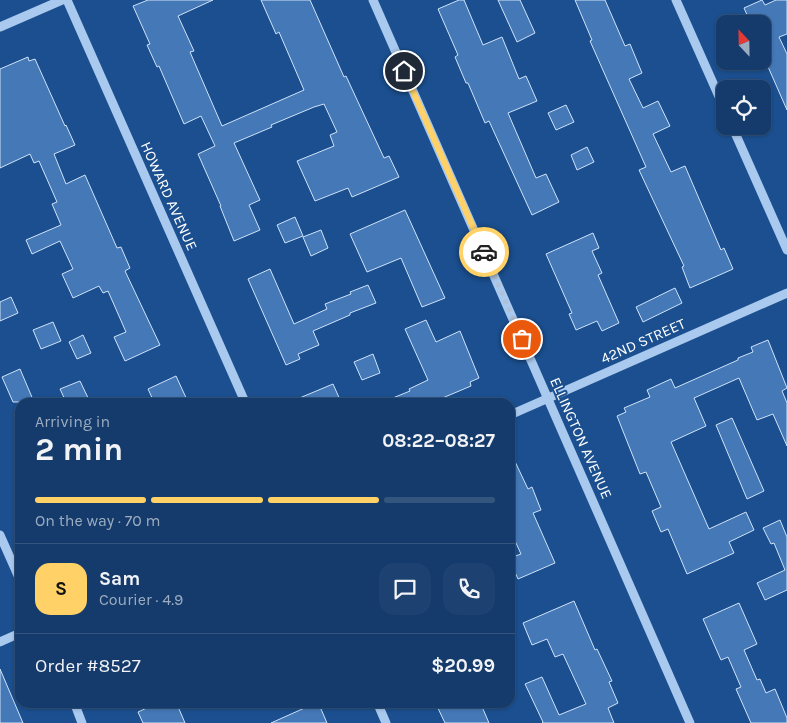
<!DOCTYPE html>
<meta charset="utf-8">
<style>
body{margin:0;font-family:Karla,sans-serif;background:#1d4271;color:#f1f3f6;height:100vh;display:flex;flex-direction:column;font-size:19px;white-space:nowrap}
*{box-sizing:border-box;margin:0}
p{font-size:16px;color:#9dadc1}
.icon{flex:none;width:28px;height:28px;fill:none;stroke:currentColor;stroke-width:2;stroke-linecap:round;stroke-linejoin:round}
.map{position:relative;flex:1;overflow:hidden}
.sheet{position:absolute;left:15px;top:398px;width:500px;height:310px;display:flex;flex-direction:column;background:#143b6b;border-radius:15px;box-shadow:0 1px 4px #0004,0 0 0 1px #33557e}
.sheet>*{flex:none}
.needle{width:32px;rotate:338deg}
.fabs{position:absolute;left:716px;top:15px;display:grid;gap:10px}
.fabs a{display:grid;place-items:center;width:55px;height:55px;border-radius:10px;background:#143b6b;box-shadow:0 1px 4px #0004,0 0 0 1px #33557e;font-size:25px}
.pin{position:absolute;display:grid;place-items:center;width:42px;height:42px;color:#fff;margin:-21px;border:2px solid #fff;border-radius:50%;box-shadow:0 1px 5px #0007}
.courier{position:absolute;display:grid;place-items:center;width:50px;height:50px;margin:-25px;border:4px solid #ffd166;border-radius:50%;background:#fff;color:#222;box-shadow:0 1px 6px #0007}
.overview em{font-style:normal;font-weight:700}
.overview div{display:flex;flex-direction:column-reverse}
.overview{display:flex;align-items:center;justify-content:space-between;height:85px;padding:0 20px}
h1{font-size:32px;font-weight:700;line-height:38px}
.bar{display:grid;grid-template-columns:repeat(4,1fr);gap:8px 5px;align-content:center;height:60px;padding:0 20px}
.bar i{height:6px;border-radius:4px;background:#33557e}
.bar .selected{background:#ffd166}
.bar p{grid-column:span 4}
.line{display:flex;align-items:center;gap:12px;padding:0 20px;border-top:1px solid #33557e}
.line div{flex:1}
.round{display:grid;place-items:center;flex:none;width:52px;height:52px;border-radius:15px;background:#1d4271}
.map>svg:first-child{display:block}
.building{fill:#4478b7;stroke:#cfe3fa}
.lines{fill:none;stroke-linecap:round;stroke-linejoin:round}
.minor{stroke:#a9c9ee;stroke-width:9}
.done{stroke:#afc1d8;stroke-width:5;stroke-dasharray:0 9}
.route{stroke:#ffd166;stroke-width:6}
.labels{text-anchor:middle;stroke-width:4;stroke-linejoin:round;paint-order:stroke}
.street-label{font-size:15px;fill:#fff;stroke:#1b4f8f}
</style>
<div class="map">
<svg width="787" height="723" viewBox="0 0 787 723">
<rect width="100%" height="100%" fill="#1b4f8f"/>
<path class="building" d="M148 0H213L178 16 194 51 190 52 222 126 304 90 279 32 276 34 261 0H310L344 77 346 76 384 158 389 156 399 177 352 197 348 188 315 201 297 161 334 146 330 135 337 132 324 104 314 107 271 125 272 127 234 143 260 200 249 205 260 230 234 241 220 206H221L198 154 215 146 201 116 184 124 159 66 157 67 147 45 150 44 133 6Z
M459 0H464L483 45 502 37 519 79 526 76 537 101 508 113 536 178 546 174 559 202 532 215 489 121 485 123 468 83H466L455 57 458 55 438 9Z
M498 0H520L535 33 517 42Z
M575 0H605L625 46 630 44 642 73 629 79 643 108 658 101 670 126 653 134 671 172 685 166 721 250 724 248 733 269 690 288 682 267 684 266 639 170 646 167 590 41 592 40Z
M762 0 765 5 776 0H787V34L779 37 787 54V110L762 53V24H751L744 8Z
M28 57 29 61 35 59 65 126 66 125 75 145 54 154 66 184 85 175 117 248 121 247 130 268 125 271 160 345 125 361 114 337 126 332 108 291 103 293 99 286 73 298 62 274 73 269 60 241 32 254 26 240 61 225 52 204 57 202 39 161 34 163 30 154 0 168V69Z
M566 105 574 122 556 130 548 113Z
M587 147 594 162 577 170 571 155Z
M405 210 445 298 422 307 401 258 367 272 350 234Z
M295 217 303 236 285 243 277 225Z
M321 230 328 248 311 256 303 237Z
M593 233 599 248 592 251 602 273 598 275 619 323 602 331 597 321 576 330 569 314 572 313 546 254Z
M270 269 294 324 327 309 325 304 351 294 350 292 368 285 376 303 350 313V315L313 331 319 345 298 354 300 359 286 365 248 279Z
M675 288 682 303 643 322 636 307Z
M11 297 18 313 0 321V302Z
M426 320 436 342 460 331 479 378 470 382 471 386 433 402H383L410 391 409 389 428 380 405 329Z
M53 322 61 341 41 349 33 330Z
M83 335 91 353 77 359 69 342Z
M768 340 787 388 782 391 787 403V446L773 414 757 420 739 378 694 398 706 426 671 442 709 529 746 512 754 530 729 542 734 553 687 574 668 529 661 532 652 511 661 507 646 472 640 474 617 416 626 412 624 408 650 397 647 390 671 379 675 388 738 360V358L753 352 751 347Z
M373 354 380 373 362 380 354 362Z
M20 369 34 402H13L2 377Z
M176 376 188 402H154L148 389Z
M80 381 90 402H66L60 389Z
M333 384 341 402H290Z
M732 418 764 491 747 499 716 425Z
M510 451 528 489 532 487 541 510 533 513 555 563 518 579 510 561V558L521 554 510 530Z
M780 520 787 537V590L765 600 757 583 785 570 774 543 771 544 763 528Z
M574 601 595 650 597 649 612 681 609 682 618 703 608 708 614 723H542L543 722 525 684 542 677 559 715 586 704 563 654 555 657 547 639 532 645 523 623Z
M739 603 757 644 744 650 757 680 760 679 766 693 775 689 787 718V723H751L736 689 741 687 728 657 721 660 703 619Z
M0 669 23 723H0Z
M160 702H176L185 723H143L138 712Z
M318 702 327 723H271Z
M435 702H480L489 723H445Z"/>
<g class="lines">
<path class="minor" d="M67 0 245 402
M373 0 690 723
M676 0 725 110
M0 27 62 0
M732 126 787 250
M510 415 787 293
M0 535 20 580
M0 642 20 633
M74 702 82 723
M377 702 386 723"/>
</g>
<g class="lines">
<path class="done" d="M484 252 522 339"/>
<path class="route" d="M404 71 484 252"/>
</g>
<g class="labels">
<g class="street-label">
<text transform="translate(169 196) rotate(66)" y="5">HOWARD AVENUE</text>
<text transform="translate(643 341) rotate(-24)" y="5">42ND STREET</text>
<text transform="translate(581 438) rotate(66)" y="5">ELLINGTON AVENUE</text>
</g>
</g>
</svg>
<div class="fabs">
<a><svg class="needle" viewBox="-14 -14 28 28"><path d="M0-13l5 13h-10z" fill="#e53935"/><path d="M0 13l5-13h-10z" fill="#9dadc1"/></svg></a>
<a><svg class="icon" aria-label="locate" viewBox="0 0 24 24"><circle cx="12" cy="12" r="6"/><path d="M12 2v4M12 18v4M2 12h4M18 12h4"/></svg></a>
</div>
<div class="pin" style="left:522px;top:339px;background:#ea580c"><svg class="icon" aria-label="bag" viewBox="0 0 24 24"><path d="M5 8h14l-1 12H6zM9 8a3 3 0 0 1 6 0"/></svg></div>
<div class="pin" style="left:404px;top:71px;background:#1f2937"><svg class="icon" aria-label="home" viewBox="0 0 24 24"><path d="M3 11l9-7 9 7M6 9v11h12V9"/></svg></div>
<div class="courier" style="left:484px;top:252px"><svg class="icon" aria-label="car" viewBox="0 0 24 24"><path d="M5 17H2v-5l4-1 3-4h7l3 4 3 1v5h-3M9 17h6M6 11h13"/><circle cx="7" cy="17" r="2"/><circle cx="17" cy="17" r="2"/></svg></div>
<section class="sheet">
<div class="overview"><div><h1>2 min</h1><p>Arriving in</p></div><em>08:22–08:27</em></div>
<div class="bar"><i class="selected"></i><i class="selected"></i><i class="selected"></i><i></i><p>On the way · 70 m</p></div>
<div class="line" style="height:90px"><b class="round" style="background:#ffd166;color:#111">S</b><div><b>Sam</b><p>Courier · 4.9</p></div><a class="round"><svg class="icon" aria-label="chat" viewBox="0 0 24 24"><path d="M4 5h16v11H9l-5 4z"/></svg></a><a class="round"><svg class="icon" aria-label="phone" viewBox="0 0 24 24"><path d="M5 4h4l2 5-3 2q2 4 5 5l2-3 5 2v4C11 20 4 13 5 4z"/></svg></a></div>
<div class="line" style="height:65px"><div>Order #8527</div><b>$20.99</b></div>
</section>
</div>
